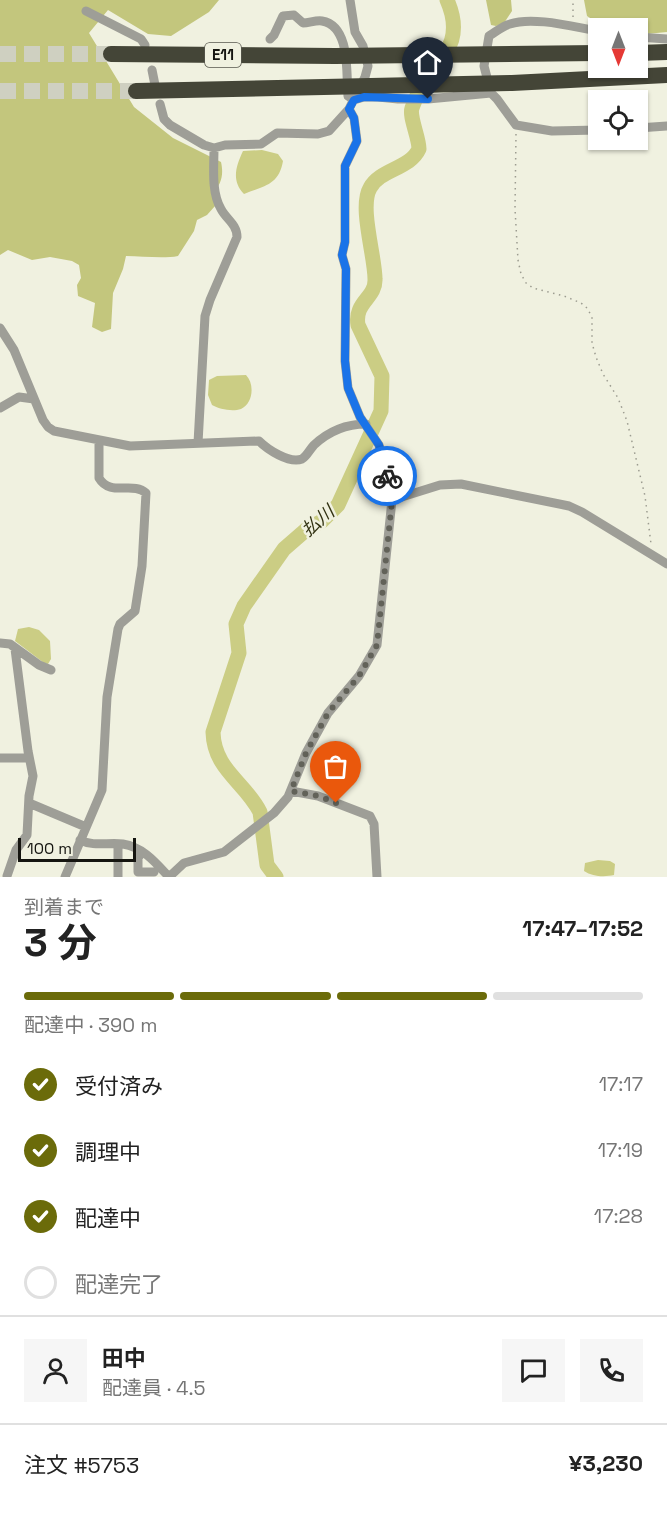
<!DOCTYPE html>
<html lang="ja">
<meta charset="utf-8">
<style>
body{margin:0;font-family:"Space Grotesk","Noto Sans JP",sans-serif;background:#f6f6f6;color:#222;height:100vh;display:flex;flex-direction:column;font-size:22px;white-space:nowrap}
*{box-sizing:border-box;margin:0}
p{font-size:20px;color:#767676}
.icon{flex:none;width:33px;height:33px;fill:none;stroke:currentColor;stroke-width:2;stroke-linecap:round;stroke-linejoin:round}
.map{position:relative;height:877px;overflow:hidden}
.sheet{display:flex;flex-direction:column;background:#fff;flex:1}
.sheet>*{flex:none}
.needle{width:39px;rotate:180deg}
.controls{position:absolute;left:588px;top:18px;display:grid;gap:12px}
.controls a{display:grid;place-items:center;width:60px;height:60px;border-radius:0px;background:#fff;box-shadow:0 2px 4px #0004;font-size:30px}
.scale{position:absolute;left:18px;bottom:15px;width:118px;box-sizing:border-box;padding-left:6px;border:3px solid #151510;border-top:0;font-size:16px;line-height:21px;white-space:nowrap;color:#151510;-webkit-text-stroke:4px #f0f1e0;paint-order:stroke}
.pin{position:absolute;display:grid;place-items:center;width:51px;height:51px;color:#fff;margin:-62px -26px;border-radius:50% 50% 50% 0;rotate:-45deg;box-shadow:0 0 6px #0007}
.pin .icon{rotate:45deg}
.courier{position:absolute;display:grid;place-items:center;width:60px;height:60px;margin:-30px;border:4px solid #1a73e8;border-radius:50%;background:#fff;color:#222;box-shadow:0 2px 8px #0007}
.head em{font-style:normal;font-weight:700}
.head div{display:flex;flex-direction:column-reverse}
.head{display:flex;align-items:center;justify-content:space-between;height:102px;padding:0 24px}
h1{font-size:39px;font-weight:700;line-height:45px}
.bar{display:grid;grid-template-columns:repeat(4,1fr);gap:9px 6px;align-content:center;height:72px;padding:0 24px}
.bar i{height:8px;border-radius:4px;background:#e0e0e0}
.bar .current{background:#6b6b0a}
.bar p{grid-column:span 4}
.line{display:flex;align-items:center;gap:15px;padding:0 24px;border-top:2px solid #e0e0e0}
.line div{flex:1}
.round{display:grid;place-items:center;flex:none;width:63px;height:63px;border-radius:0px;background:#f6f6f6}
ol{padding:0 24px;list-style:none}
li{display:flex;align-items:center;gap:18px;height:66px}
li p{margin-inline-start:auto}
li .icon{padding:6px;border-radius:50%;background:#6b6b0a;color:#fff;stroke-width:4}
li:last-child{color:#767676}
li i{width:33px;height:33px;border:3px solid #e0e0e0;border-radius:50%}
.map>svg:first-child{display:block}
.forest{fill:#c3c67d}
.water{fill:#cbcd84}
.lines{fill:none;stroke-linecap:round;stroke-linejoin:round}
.river{stroke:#cbcd84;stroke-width:15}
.motorway-tunnel{stroke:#cfd0c1;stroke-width:16;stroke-dasharray:16 8;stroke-linecap:butt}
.path{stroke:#9c9c90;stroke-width:1.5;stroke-dasharray:1.5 4.5;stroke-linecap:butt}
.minor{stroke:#9e9e97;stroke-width:9}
.motorway{stroke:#444537;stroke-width:16}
.done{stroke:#626259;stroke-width:6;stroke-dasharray:0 10.8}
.route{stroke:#1a73e8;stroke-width:8}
.labels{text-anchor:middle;stroke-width:5;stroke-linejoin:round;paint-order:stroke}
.shield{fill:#f0f1e0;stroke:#57574e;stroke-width:1.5}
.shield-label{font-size:15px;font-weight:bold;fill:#151510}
.water-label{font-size:18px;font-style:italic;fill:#313111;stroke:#f0f1e0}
</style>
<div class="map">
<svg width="667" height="877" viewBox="0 0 667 877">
<rect width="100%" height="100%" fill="#f0f1e0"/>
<path class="forest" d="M0 0H219L209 12 171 36 148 34 108 10 89 33 134 107 173 138 221 162C224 176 221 183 213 195L215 206 207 215 197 220 194 231 178 256C163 259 142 256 126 256L123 269 113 293 111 329 102 332 92 327 95 303 78 296 77 285 81 278 79 265 72 261 50 257 32 260 8 250 0 255Z
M486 0H511L512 11 504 23 496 26 491 25Z
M584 0H667V32L646 34 638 32V28C620 28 601 26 587 16Z"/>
<path class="water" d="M262 150 278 154 283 161C279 185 264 186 244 194 231 181 236 166 243 151Z
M246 375C255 384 253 404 241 409 232 412 219 409 212 405L208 395 209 380 217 376Z
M29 627 39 630 50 641 51 659 48 664 44 663 15 641 18 629Z
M598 860 610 861 615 864 614 875C605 877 593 877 584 871L585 863Z"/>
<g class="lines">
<path class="river" d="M276 877 267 865 260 812C245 782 214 770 213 732L239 653 236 624 244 606 284 549 307 529 322 521 338 505 381 411 382 376 358 325C354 302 376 298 375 279 375 256 359 207 370 188 380 169 410 169 419 149 419 137 409 117 412 108 426 64 470 52 447 0"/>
<path class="motorway-tunnel" d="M0 54H111
M0 91H136"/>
<path class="path" d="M573 17V0
M516 134 515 209 518 260 521 274 526 283 533 288 564 296 581 303 587 308 592 317V343L596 357 603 374 618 398 627 421 645 496 651 544"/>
<path class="minor" d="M350 0 355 32 363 46 368 66 365 77 349 109 354 118 357 141 345 166V242L342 255 346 269 345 361 348 388 360 417 379 445 386 468 389 494 392 500
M86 11 141 39 145 45
M598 31C574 27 533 16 510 24 502 26 496 32 489 36L484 66 491 93 497 99 516 125 552 131 598 130
M638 37 667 39
M270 39 274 35 283 16 294 15 303 23C309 23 316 20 322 21 351 26 346 74 348 96L354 100 364 97H378L398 99H428L491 93
M152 70 155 85
M160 104 164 119 170 125 204 145 214 148 225 145 261 144 277 133 318 134 329 131 349 109
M638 128 667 126
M0 328 14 350 43 420 48 427 54 431 130 446 259 441C267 449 289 464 302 459 307 456 310 449 314 445 329 431 345 424 366 424
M0 408 19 397 34 399
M198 443 205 316 210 300 237 237C237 224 226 219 221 209 211 192 214 167 214 148
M0 643 10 644 39 665 51 670
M0 758H29
M291 791 318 796 370 816 374 824 377 877
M29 803 86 827
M80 840C94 847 108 842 123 844 143 847 156 863 169 877
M142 852 138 858V872H154
M7 876 16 850 27 835 29 796 33 776 28 751 15 649
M65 877 102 790 107 697 118 629 120 624 135 611 142 566 146 493C133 481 110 497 99 478V441
M118 877V844
M169 877 184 863 224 852 274 813 288 797 306 753 328 713 359 676 377 645 392 500 440 485 461 484 569 506 582 512 667 564"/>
<path class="motorway" d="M638 53 667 52
M111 54 335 56 598 53
M136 91 512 83 667 75"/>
</g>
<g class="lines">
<path class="done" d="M336 803 318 796 291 791 306 753 328 713 359 676 377 645 392 501 388 494 387 476"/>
<path class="route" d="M387 476 379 445 360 417 348 388 345 361 346 269 342 255 345 242V166L357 141 354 118 349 109 354 100 364 97 428 99"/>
</g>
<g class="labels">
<rect class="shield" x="205" y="43" width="36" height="24" rx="4.5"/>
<g class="shield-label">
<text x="223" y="60">E11</text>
</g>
<g class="water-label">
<text transform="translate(318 521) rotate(-40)" y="6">払川</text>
</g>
</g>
</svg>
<div class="controls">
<a><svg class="needle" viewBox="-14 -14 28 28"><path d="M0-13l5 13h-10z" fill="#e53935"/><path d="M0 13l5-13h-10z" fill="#767676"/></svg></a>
<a><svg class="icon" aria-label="locate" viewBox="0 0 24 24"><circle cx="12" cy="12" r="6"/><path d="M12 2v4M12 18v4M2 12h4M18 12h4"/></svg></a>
</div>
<div class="scale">100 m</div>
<div class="pin" style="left:336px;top:803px;background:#ea580c"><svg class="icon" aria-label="bag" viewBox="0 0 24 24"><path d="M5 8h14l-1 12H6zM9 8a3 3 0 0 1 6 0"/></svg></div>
<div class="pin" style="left:428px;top:99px;background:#1f2937"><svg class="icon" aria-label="home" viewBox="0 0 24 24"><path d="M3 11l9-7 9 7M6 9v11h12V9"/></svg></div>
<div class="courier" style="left:387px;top:476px"><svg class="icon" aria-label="bike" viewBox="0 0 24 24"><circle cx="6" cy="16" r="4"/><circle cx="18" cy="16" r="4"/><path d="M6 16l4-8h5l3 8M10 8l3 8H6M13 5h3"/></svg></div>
</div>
<section class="sheet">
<div class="head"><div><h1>3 分</h1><p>到着まで</p></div><em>17:47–17:52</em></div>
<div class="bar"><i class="current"></i><i class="current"></i><i class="current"></i><i></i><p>配達中 · 390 m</p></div>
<ol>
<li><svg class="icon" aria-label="check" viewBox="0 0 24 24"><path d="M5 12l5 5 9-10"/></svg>受付済み<p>17:17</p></li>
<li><svg class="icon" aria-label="check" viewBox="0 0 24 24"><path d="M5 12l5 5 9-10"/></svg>調理中<p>17:19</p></li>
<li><svg class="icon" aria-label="check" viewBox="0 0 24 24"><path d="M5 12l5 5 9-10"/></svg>配達中<p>17:28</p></li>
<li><i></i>配達完了</li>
</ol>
<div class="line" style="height:108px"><a class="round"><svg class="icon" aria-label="person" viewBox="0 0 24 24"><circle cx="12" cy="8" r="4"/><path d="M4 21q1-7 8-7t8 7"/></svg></a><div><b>田中</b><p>配達員 · 4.5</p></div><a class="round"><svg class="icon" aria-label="chat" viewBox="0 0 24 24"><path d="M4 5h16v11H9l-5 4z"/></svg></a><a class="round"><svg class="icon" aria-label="phone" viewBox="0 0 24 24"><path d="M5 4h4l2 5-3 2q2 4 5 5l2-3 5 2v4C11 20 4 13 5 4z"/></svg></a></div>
<div class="line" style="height:78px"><div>注文 #5753</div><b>¥3,230</b></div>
</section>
